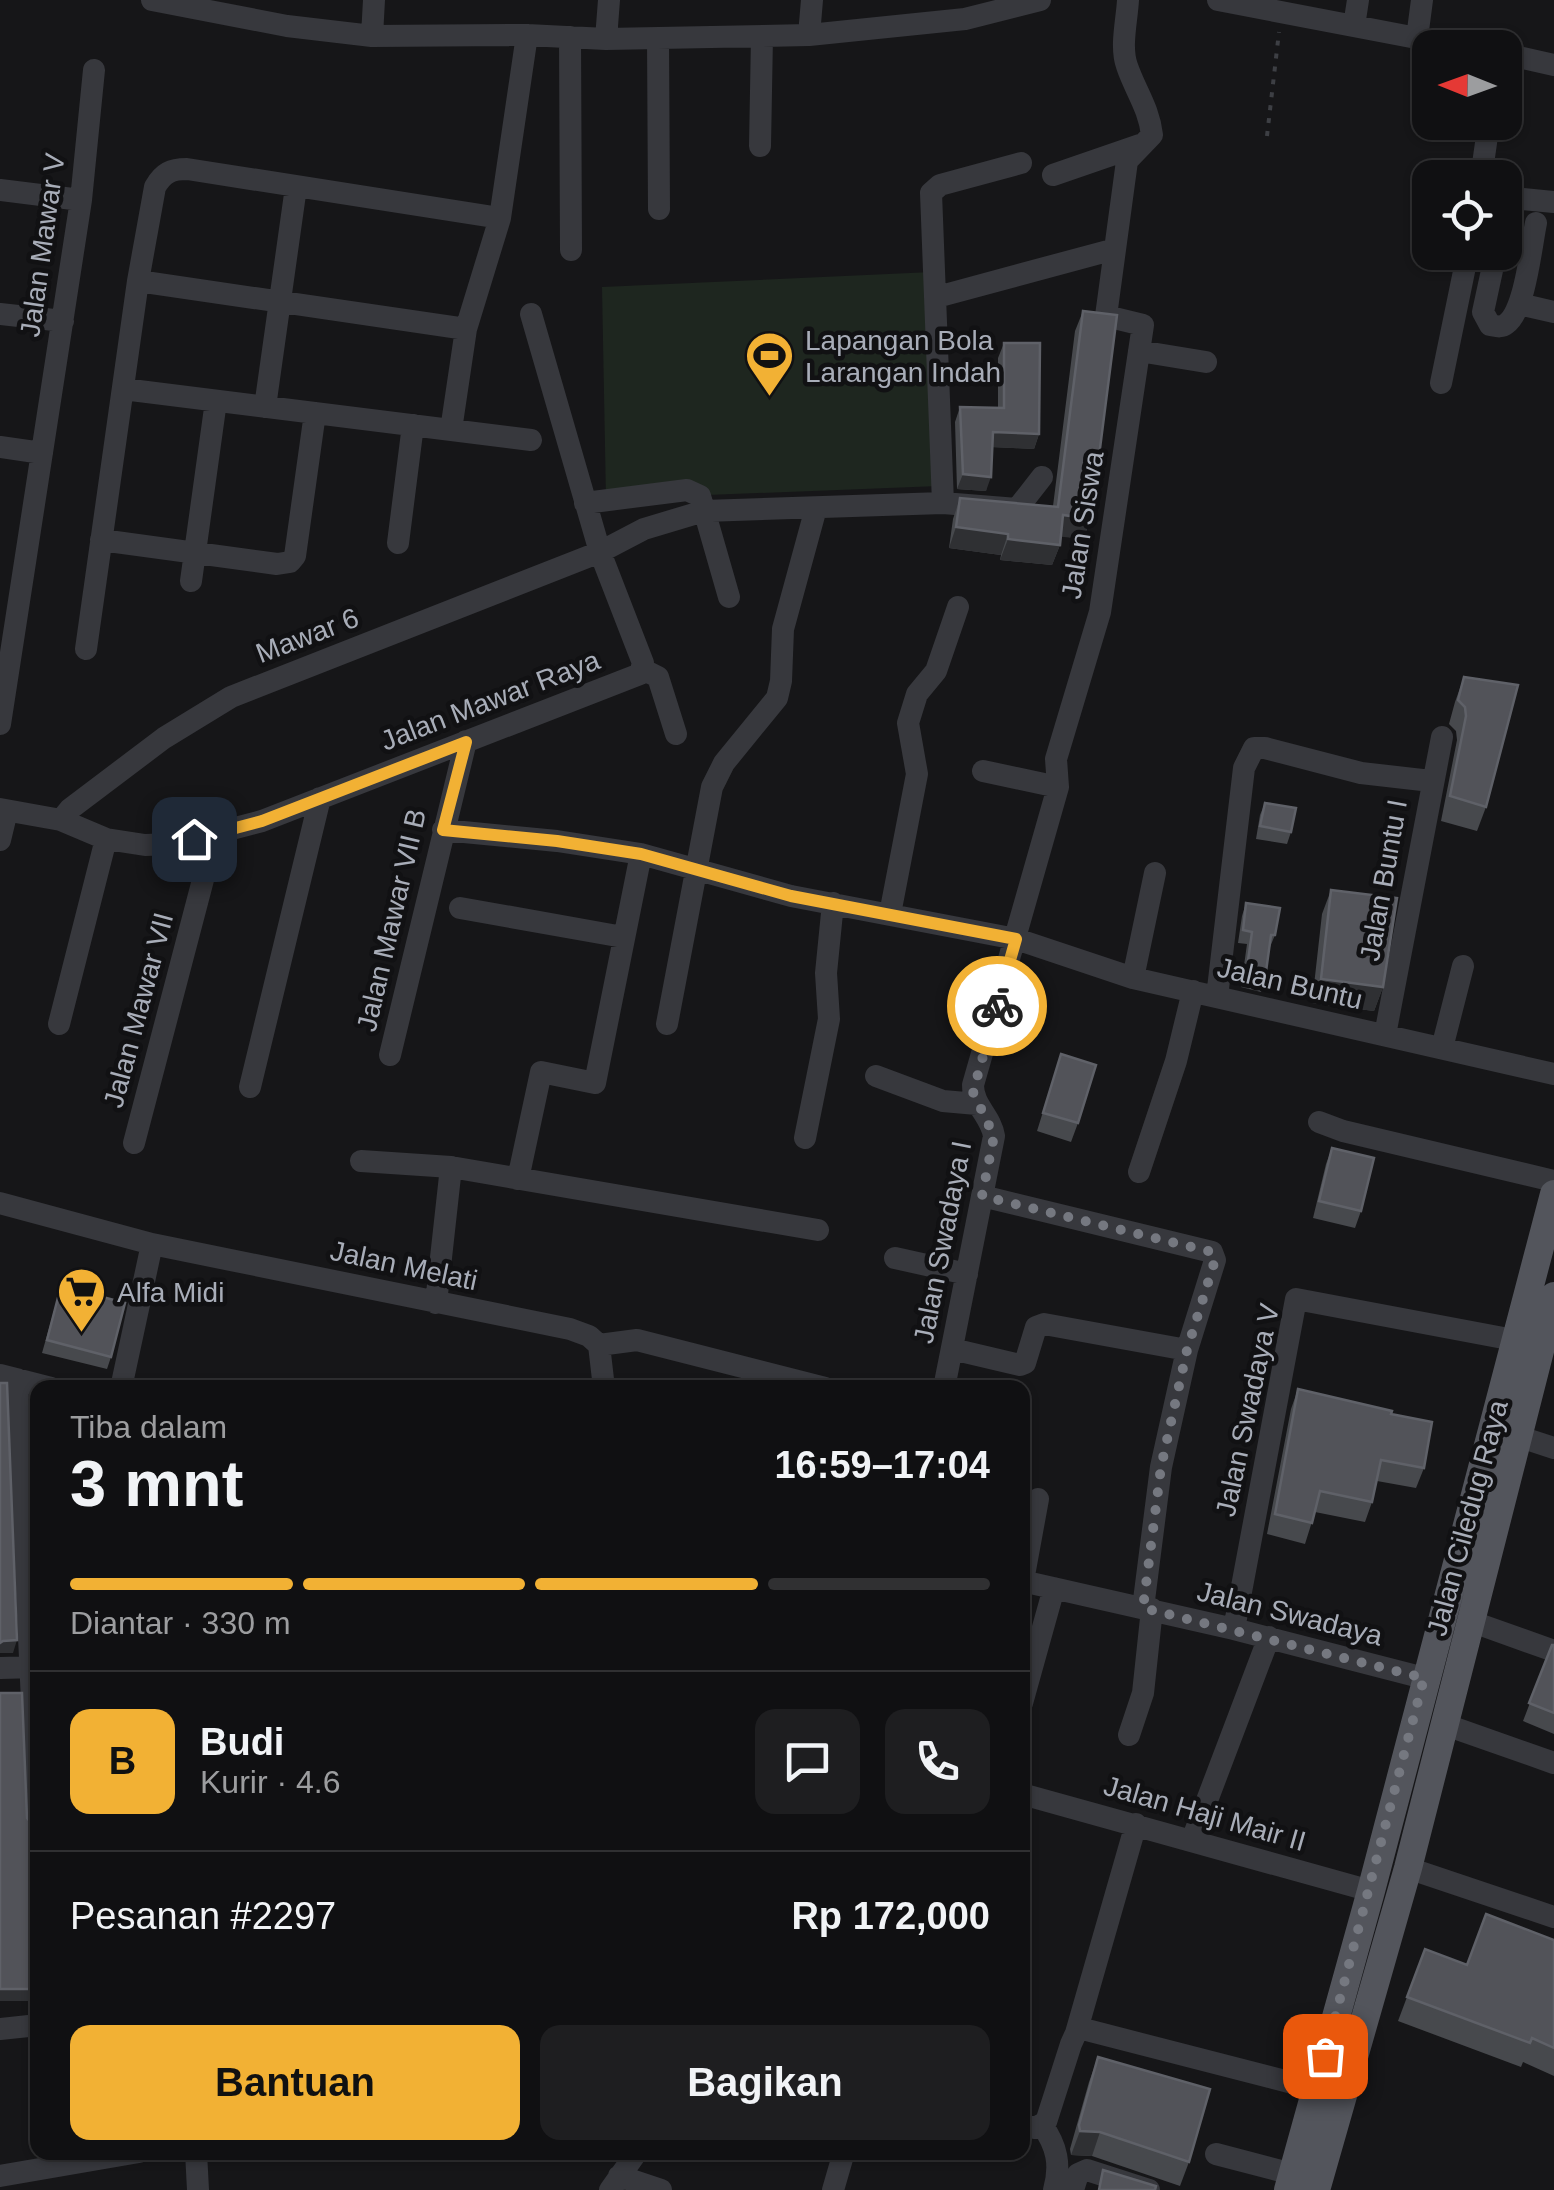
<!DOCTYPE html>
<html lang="id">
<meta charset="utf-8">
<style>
body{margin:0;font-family:Helvetica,sans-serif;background:#1e1e20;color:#f1f3f6;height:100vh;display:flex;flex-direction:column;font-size:38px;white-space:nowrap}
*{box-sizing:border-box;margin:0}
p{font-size:32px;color:#9c9d9f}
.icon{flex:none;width:55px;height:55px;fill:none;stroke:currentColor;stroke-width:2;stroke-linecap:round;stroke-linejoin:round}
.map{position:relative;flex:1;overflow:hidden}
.drawer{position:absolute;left:30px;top:1380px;width:1000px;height:780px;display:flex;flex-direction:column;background:#101012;border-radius:20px;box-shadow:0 2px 8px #0004,0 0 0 2px #303032}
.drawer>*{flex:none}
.needle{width:65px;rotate:271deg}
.tools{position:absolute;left:1412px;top:30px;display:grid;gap:20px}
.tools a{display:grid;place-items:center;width:110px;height:110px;border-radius:20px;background:#101012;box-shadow:0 2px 8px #0004,0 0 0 2px #303032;font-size:50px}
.pin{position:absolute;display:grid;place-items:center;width:85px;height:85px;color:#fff;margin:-42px;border-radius:20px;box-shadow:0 5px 15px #0006}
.courier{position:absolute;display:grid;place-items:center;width:100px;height:100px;margin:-50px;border:8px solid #f2b134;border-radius:50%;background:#fff;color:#222;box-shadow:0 2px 12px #0007}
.overview em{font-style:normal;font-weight:600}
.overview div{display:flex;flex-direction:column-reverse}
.overview{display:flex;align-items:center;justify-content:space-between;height:170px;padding:0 40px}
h1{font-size:65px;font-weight:600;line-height:75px}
.bar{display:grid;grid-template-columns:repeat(4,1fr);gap:15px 10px;align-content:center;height:120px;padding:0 40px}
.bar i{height:12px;border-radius:8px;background:#303032}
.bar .active{background:#f2b134}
.bar p{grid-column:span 4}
.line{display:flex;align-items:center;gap:25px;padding:0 40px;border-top:2px solid #303032}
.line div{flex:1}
.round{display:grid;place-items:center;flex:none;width:105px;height:105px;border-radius:20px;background:#1e1e20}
.action{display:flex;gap:20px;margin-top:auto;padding:20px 40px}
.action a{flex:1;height:115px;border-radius:20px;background:#f2b134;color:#111;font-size:40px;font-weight:600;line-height:115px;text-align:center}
.action a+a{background:#1e1e20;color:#f1f3f6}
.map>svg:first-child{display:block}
.green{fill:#1e261f}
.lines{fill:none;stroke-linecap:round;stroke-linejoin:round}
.path{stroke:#3d3f44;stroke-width:4;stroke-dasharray:5 8;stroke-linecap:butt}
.minor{stroke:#37383d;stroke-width:22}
.major{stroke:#53555c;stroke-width:28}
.wall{fill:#47494d}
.shaded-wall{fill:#2f3033}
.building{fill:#525359;stroke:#5f6168;stroke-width:2.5}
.done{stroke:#757880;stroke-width:10;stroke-dasharray:0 18}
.route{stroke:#f2b134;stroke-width:12}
.labels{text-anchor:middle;stroke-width:9;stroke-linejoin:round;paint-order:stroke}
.street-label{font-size:28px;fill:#a8adb8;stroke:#111113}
.poi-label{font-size:28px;fill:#a8adb8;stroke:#111113;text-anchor:start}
</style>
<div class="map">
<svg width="1554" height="2190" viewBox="0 0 1554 2190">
<rect width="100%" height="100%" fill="#161618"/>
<path class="green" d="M932 272 939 486 606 499 602 287Z"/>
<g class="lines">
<path class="path" d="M1267 136 1279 32"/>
<path class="minor" d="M152 0 287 26 372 36 527 35 606 39 809 35 965 19 1040 0
M1218 0 1469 48
M1354 26 1358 0
M809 35 812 0
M372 36 374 0
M570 37 571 250
M1417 38 1422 0
M606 39 609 0
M658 39 659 209
M1505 54 1554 65
M760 146 762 36
M1053 175 1140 145
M1481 178 1489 122
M0 190 81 200
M1505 212 1512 198 1554 202
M1496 252 1483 312 1490 325C1496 326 1501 328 1506 324 1525 311 1531 247 1536 223
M138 281 466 329
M937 297 1115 249
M1519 304 1554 312
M0 314 63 321
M1139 351 1206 362
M1441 383 1468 252
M123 389 531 440
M265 407 296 187
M451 430 466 329 500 218 527 35
M0 447 42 453
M585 503 687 490 700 496 729 597
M943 503 931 193 940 185 1021 163
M101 540 277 564 290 562 295 556 315 413
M398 543 413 425
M191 581 216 401
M86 649 138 281 155 187C163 173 171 169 187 169L500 218
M642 669 658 677 676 734
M0 724 81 200 94 70
M983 771 1058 787
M0 809 61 820 106 839 145 845 174 844 262 821 640 674 643 663 600 552 531 314
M61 820 70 809 164 738 231 697 600 552 644 529 704 511 943 503 1017 509 1042 477
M443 830 557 841 641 854 791 896 1016 939 1133 978 1554 1074
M0 840 7 811
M460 908 623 937
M890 914 917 774 908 723 917 694 936 671 958 607
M1133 978 1155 873
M1217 997 1244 768 1254 748H1265L1361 773 1431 781
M59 1024 106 839
M667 1024 712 787 724 763 777 698 781 681 783 629 816 508
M1385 1035 1442 737
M1442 1048 1463 966
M390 1055 466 741
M876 1076 943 1101 977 1104
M250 1087 320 798
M1319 1122 1343 1131 1554 1181
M805 1138 829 1019 826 973 833 903
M134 1143 215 834
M361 1161 451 1167 436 1303
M451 1167 818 1230
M1139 1172 1176 1061 1193 991
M518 1179 541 1072 595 1083 641 854
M982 1196 1212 1252 1215 1260 1187 1350 1161 1467 1143 1608
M0 1203 152 1244 570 1329 589 1336 599 1345 604 1388
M895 1258 967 1274
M599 1345 637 1340 825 1388
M952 1349 1020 1365 1025 1363 1036 1327 1044 1324 1187 1350
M0 1375 51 1388
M17 1379 38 1830
M121 1388 152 1244
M944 1388 994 1136C991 1116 973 1106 973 1085L1058 787 1056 759 1100 612 1143 325 1106 316 1127 161 1152 135C1149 108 1135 90 1127 66 1120 47 1127 20 1128 0
M1517 1436 1554 1448
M1022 1581 1234 1629 1424 1678
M1023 1581 1038 1499
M1470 1621 1554 1651
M1234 1629 1296 1299 1514 1340
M0 1668 38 1667
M1022 1703 1054 1588
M1446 1725 1554 1763
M1129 1735 1143 1693 1152 1609
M1022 1794 1371 1891
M1192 1840 1269 1637
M1408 1868 1554 1917
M0 2029 38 2025
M1076 2033 1136 1824
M1022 2125 1035 2128 1046 2122 1071 2044 1076 2033 1083 2029 1316 2089
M1042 2125C1057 2146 1061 2165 1054 2190
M196 2152 198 2190
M1216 2154 1292 2174
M0 2176 139 2152
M619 2176 661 2190
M610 2190 637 2152
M833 2190 844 2152
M1073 2190 1078 2174 1087 2170 1149 2190"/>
<path class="major" d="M1288 2190 1371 1891 1554 1194
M1316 2190 1408 1868 1554 1296"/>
</g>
<path class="wall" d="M1083 311 1091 519 1083 539 1061 536 1060 545 1052 565 1000 560 1001 555 949 548 953 519 960 498 1053 506 1075 331Z
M1004 343 1039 434 1034 449 993 447 986 491 957 489 955 422 960 407 998 408V358Z
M1464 677 1486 807 1477 831 1441 821 1457 740 1456 731 1449 724 1455 702Z
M1265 803 1291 832 1287 844 1256 839 1260 815Z
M1331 890 1383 987 1374 1011 1312 1003 1322 914Z
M1246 903 1275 935 1270 947 1265 979 1261 992 1241 987 1247 944 1238 943 1242 916Z
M1061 1054 1078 1123 1071 1142 1037 1131Z
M1332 1148 1361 1211 1355 1228 1313 1218 1326 1164Z
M61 1286 111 1357 107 1369 42 1353Z
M1298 1389 1391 1414 1424 1468 1416 1488 1377 1481 1372 1502 1365 1522 1315 1512 1305 1544 1267 1534 1291 1409Z
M38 1423V1493L34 1432Z
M1552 1645H1554V1734L1523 1721Z
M1554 1940V2076L1523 2062 1521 2067 1398 2021 1425 1949 1467 1965Z
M1098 2057 1189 2162 1180 2186 1092 2156 1071 2155 1070 2149 1089 2082Z"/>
<path class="shaded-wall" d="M993 432 1039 434 1034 449 988 447Z
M963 474 991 477 986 491 957 489Z
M1063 515 1091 519 1083 539 1055 536Z
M956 527 1008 534 1001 555 949 548Z
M1008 539 1060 545 1052 565 1000 560Z
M1321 979 1383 987 1374 1011 1312 1003Z
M17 1640 13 1653H0V1643L3 1641Z
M0 1989H38V2001H0Z
M1080 2131 1100 2132 1092 2156 1071 2155Z"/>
<path class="building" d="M1083 311 1117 315 1091 519 1063 515 1060 545 1008 539V534L956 527 960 498 1058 507Z
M1004 343H1040L1039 434 993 432 991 477 963 474 960 407 1004 408Z
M1464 677 1518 685 1486 807 1450 796 1466 716 1465 707 1458 700Z
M1265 803 1296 808 1291 832 1260 826Z
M1331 890 1397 898 1383 987 1321 979Z
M1246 903 1280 908 1275 935H1271L1265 979 1246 975 1252 932 1243 930Z
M1061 1054 1096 1065 1078 1123 1043 1113Z
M1332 1148 1374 1158 1361 1211 1319 1201Z
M61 1286 125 1303 111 1357 47 1340Z
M0 1383H7L17 1640 3 1641 0 1643Z
M1298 1389 1392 1411 1391 1414 1432 1422 1424 1468 1381 1460 1372 1502 1320 1491 1312 1523 1275 1514Z
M1552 1645H1554V1713L1529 1703Z
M0 1693H22L27 1818 38 1831V1989H0Z
M1486 1914 1554 1940V2048L1532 2038 1530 2043 1407 1997 1425 1949 1467 1965Z
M1098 2057 1210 2089 1189 2162 1100 2132 1080 2131 1079 2125Z
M1103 2170 1156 2186 1155 2190H1099Z"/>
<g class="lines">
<path class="done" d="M997 1006 973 1092 994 1136 982 1196 1212 1252 1215 1260 1187 1350 1161 1467 1143 1608 1424 1678 1325 2056"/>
<path class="route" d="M194 839 262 821 466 742 443 830 557 841 641 854 791 896 1016 939 997 1006"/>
</g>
<defs>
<symbol id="stadium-pin" viewBox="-11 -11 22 30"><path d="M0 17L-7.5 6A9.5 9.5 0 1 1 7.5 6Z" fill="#f2b134" stroke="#111113"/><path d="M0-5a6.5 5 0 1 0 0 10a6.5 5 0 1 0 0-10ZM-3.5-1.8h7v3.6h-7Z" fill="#111"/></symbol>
<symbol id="supermarket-pin" viewBox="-11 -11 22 30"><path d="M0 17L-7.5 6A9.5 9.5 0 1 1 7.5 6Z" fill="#f2b134" stroke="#111113"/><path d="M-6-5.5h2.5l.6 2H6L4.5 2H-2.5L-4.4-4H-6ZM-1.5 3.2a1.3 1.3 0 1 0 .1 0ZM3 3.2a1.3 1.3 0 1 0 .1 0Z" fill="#111"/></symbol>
</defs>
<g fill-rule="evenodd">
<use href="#stadium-pin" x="742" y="328" width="55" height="75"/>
<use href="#supermarket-pin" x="54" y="1264" width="55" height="75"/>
</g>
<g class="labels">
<g class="street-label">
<text transform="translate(42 245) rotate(-82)" y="10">Jalan Mawar V</text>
<text transform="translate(1082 525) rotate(-81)" y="10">Jalan Siswa</text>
<text transform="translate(307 635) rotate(-21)" y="10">Mawar 6</text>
<text transform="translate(490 700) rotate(-21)" y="10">Jalan Mawar Raya</text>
<text transform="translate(1383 880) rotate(-80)" y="10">Jalan Buntu I</text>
<text transform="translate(391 920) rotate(-77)" y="10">Jalan Mawar VII B</text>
<text transform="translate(1290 983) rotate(13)" y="10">Jalan Buntu</text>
<text transform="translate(138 1010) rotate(-75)" y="10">Jalan Mawar VII</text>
<text transform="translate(942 1242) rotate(-79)" y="10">Jalan Swadaya I</text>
<text transform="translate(404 1265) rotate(12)" y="10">Jalan Melati</text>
<text transform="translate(1247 1410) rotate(-78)" y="10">Jalan Swadaya V</text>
<text transform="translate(1467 1518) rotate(-75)" y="10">Jalan Ciledug Raya</text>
<text transform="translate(1290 1613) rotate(14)" y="10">Jalan Swadaya</text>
<text transform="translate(1205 1813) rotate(16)" y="10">Jalan Haji Mair II</text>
</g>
<g class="poi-label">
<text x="805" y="350">Lapangan Bola<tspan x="805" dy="32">Larangan Indah</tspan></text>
<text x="117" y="1302">Alfa Midi</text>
</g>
</g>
</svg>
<div class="tools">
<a><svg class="needle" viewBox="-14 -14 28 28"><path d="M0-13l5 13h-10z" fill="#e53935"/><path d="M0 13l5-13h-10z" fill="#9c9d9f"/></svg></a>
<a><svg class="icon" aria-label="locate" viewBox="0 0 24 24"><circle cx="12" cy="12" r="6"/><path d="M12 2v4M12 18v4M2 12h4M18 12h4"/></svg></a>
</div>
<div class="pin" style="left:1325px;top:2056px;background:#ea580c"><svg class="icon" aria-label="bag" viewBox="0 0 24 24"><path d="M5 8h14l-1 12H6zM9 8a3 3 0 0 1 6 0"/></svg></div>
<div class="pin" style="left:194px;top:839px;background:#1f2937"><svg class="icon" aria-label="home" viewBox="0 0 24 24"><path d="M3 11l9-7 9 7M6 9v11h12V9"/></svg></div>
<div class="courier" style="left:997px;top:1006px"><svg class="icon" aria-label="bike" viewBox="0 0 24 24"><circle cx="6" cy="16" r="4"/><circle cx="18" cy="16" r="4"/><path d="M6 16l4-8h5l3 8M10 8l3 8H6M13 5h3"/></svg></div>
<section class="drawer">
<div class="overview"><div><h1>3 mnt</h1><p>Tiba dalam</p></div><em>16:59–17:04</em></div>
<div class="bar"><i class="active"></i><i class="active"></i><i class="active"></i><i></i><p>Diantar · 330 m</p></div>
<div class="line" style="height:180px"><b class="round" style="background:#f2b134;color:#111">B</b><div><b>Budi</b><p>Kurir · 4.6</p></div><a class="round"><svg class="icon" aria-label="chat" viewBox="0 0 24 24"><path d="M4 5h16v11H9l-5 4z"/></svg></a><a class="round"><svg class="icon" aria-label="phone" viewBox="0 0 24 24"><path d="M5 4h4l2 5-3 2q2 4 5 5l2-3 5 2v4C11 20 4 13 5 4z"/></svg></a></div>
<div class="line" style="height:130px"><div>Pesanan #2297</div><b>Rp 172,000</b></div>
<div class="action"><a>Bantuan</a><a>Bagikan</a></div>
</section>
</div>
